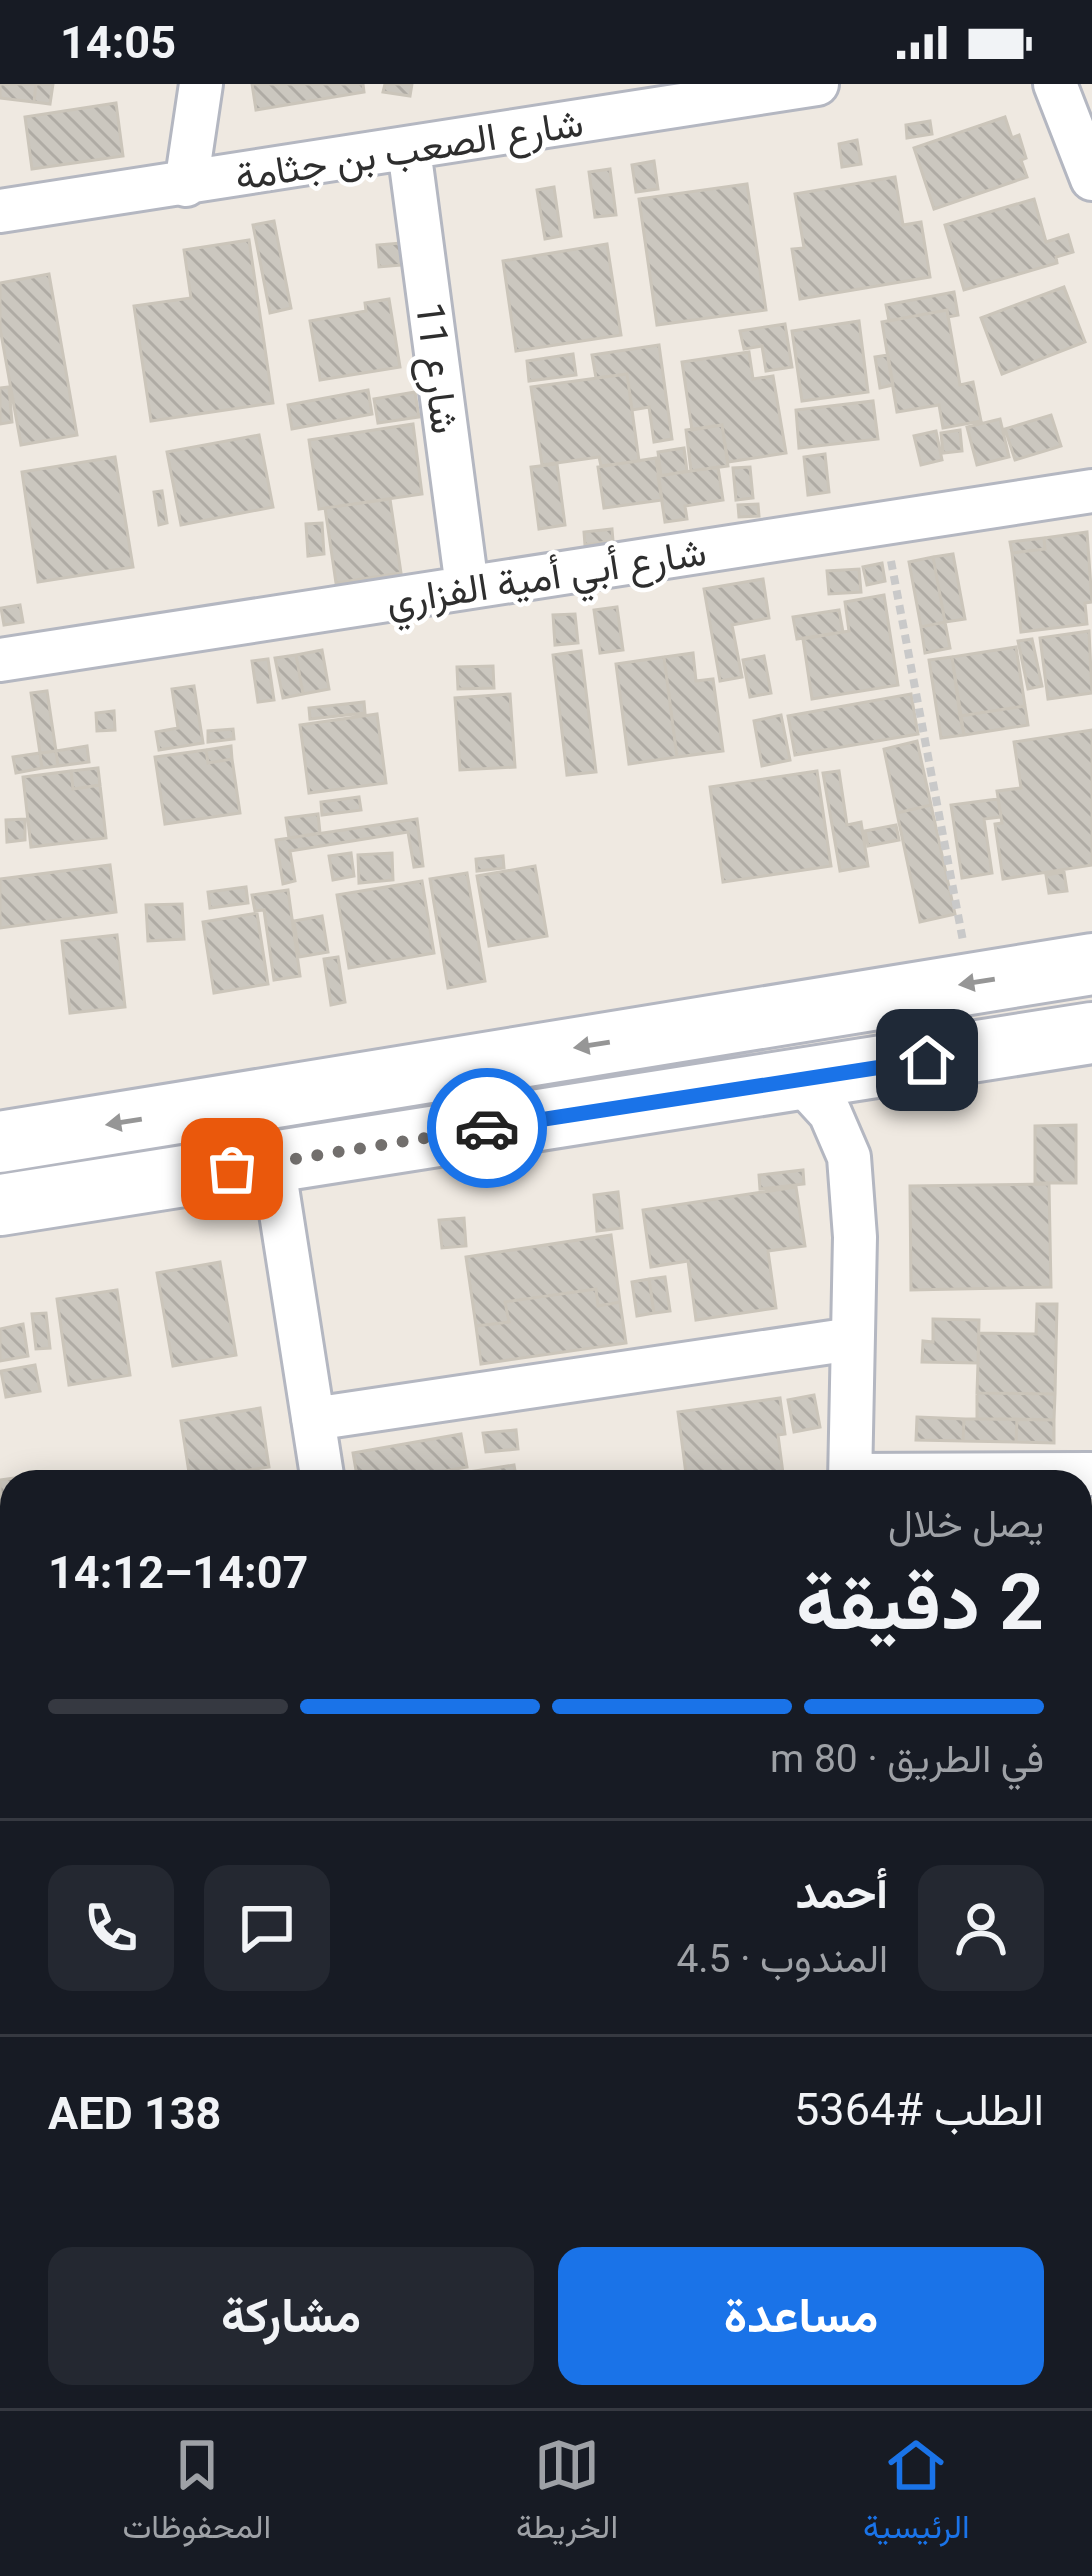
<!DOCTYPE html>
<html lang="ar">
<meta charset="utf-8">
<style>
body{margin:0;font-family:Roboto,Vazirmatn,sans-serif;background:#242831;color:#f1f3f6;direction:rtl;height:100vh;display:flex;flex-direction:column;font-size:45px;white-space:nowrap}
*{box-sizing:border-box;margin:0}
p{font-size:39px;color:#9ea1a6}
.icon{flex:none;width:66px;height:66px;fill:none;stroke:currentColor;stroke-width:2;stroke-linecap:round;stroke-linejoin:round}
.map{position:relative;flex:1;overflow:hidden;direction:ltr}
.panel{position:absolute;left:0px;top:1386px;width:1092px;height:939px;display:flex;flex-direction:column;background:#171b24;border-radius:36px 36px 0 0;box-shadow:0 6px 30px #0003;direction:rtl}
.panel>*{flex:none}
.pin{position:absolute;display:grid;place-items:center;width:102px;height:102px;color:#fff;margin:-51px;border-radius:24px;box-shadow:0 6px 18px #0006}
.courier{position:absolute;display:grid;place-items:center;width:120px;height:120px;margin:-60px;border:9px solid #1a73e8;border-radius:50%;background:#fff;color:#222;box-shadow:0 3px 15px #0007}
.summary em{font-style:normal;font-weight:700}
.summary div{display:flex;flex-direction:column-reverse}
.summary{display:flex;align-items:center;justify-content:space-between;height:204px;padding:0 48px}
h1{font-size:78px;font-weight:700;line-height:90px}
.bar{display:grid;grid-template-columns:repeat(4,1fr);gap:18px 12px;align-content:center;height:144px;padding:0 48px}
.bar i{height:15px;border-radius:9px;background:#363941}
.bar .active{background:#1a73e8}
.bar p{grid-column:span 4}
.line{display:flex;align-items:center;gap:30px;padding:0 48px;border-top:3px solid #363941}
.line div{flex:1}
.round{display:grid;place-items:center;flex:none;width:126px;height:126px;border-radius:24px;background:#242831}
.action{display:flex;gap:24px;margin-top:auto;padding:24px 48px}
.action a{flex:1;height:138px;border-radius:24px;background:#1a73e8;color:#fff;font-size:48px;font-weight:700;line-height:138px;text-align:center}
.action a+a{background:#242831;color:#f1f3f6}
.status{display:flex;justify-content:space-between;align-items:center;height:84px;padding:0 60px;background:#171b24;direction:ltr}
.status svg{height:33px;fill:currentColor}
.menu{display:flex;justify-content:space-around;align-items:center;height:168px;border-top:3px solid #363941;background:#171b24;font-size:33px;color:#9ea1a6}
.menu a{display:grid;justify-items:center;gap:6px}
.menu .active{color:#1a73e8}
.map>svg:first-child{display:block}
.building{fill:url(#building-back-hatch);stroke:#cbc5ba;stroke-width:3}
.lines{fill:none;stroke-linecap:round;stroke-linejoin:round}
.minor-casing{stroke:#b4b7c1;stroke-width:48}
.secondary-casing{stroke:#b4b7c1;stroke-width:66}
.path{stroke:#c9c9c9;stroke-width:8;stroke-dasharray:9 6;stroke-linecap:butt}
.minor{stroke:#fff;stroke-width:42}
.secondary{stroke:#fff;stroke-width:60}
.oneway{fill:#969696}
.done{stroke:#726f6d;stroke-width:12;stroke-dasharray:0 21.6}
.route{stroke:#1a73e8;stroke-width:15}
.labels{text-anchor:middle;stroke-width:9;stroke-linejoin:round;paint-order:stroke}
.street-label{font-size:39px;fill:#2e2e2e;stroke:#fff}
</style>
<div class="status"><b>14:05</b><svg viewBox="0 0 49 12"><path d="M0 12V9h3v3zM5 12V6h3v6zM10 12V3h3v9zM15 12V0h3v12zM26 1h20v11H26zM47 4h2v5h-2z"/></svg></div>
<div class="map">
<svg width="1092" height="2324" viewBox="0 0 1092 2324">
<defs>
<pattern id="building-back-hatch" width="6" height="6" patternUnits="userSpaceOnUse" patternTransform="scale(3)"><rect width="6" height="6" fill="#cbc7bf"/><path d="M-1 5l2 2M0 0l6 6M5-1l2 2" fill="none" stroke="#afaba4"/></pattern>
</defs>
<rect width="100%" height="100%" fill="#efe9e1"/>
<path class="building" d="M0 0H36L34 18 0 14Z
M36 0H53L50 20 34 18Z
M252 0H363L364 8 256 26Z
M385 0H412L410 12 383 8Z
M116 19 123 72 32 85 25 33Z
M1005 33 1012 54 1019 51 1026 74 1021 76 1027 93 934 125 914 64Z
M930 37 932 50 907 54 906 41Z
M857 56 861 80 842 83 839 60Z
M654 77 658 105 636 108 632 81Z
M610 85 616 131 595 133 589 88Z
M895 93 903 141 921 138 930 193 800 215 792 165 804 164 795 110Z
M747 100 766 226 657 241 639 115Z
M554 103 561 152 545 155 537 106Z
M1034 115 1046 158 1068 151 1073 168 1056 173 1057 179 964 206 945 141Z
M274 137 291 224 270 229 253 141Z
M249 156 273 319 151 337 134 222 191 214 184 166Z
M400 159 403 181 379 183 377 161Z
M607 160 621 251 516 267 503 177Z
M49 190 77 351 21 361 0 244V199Z
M1064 203 1085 258 1002 290 981 234Z
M954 208 958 231 948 233 947 226 889 237 886 221Z
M389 215 400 283 320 296 310 237 366 227 365 219Z
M947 226 960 301 973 298 981 337 943 344 939 321 897 328 882 238Z
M859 237 868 308 802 317 792 247Z
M785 240 792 283 766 287 762 262 744 265 740 247Z
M659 261 672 355 654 358 649 323 632 326 627 290 596 294 592 271Z
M749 268 753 295 773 292 786 369 728 378 722 341 692 346 682 278Z
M573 270 576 291 529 297 527 277Z
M888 271 893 301 880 304 875 273Z
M627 290 639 377 601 382 599 373 542 381 531 303Z
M9 303 12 338 0 340V304Z
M368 306 372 330 292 345 288 321Z
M415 308 419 333 378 339 374 315Z
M873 317 878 355 799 364 796 326Z
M1051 331 1061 362 1015 376 1005 345Z
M1000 335 1009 373 977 381 967 343Z
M413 340 422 410 319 425 309 356Z
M722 341 728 382 691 387 686 346Z
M960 346 962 367 943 369 941 349Z
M936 347 942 376 921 381 914 352Z
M259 351 273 423 181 441 167 368Z
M684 364 687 387 661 392 658 368Z
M825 370 829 408 808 411 804 373Z
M115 373 133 483 38 498 22 388Z
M656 374 662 416 604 424 598 383Z
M557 380 565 441 539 445 531 383Z
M718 383 723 416 685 422 687 435 665 438 658 392Z
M750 383 753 414 736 416 733 384Z
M162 407 167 439 159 441 154 408Z
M390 415 401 489 336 499 325 424Z
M758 420 759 432 739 433 738 421Z
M322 439 324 470 308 472 306 440Z
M612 445 613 457 585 461 584 448Z
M1087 448 1092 518 1085 519 1087 540 1021 548 1012 469 1045 465 1044 454Z
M1044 454 1045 465 1012 469 1010 458Z
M953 470 965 535 945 538 933 473Z
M933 473 945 538 921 543 909 478Z
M882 479 885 497 867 501 863 483Z
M859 485 861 508 829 510 827 487Z
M763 495 769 534 732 541 742 593 720 597 704 505Z
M884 511 898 601 812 615 803 555 849 547 845 518Z
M20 521 23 538 4 541 1 524Z
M617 523 623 566 600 569 594 526Z
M839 526 843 548 797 555 793 533Z
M575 530 578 559 555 561 553 531Z
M945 538 950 564 925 569 921 543Z
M1089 547 1092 609 1048 615 1040 554Z
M1032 555 1042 602 1028 605 1018 557Z
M1016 563 1025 622 960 632 952 573Z
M322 566 329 605 303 610 296 571Z
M581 567 596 688 567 691 553 571Z
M693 569 696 597 713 595 723 667 677 673 664 573Z
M296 571 303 610 283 614 275 574Z
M764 572 771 609 750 613 743 576Z
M664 573 677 673 629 680 616 580Z
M952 573 964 651 941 654 929 576Z
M268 575 274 616 258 618 252 577Z
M493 582 494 604 458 605 457 583Z
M194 602 203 659 159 666 156 648 178 644 172 605Z
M47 607 56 667 40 669 31 609Z
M510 610 515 683 460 686 455 614Z
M911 610 918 650 795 671 788 632Z
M364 618 365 629 310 635 309 624Z
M1025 622 1028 641 964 651 960 632Z
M114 627 115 646 97 647 96 629Z
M377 630 386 699 309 709 300 641Z
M781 631 790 676 762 682 754 637Z
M233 645 234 655 208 658V647Z
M1092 646V781L1003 795 995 740 1002 739 997 707 1021 704 1014 658Z
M917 657 931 721 897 729 884 665Z
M87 662 89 678 58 682 56 667Z
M231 662 232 675 208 679 206 666Z
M206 666 208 679 232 675 240 729 165 740 155 673Z
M56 667 58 682 42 684 40 669Z
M40 669 42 684 16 689 13 673Z
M98 684 100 701 73 705 71 687Z
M71 687 73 705 100 701 106 754 31 763 23 693Z
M817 687 831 782 723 798 710 703Z
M839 687 847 741 861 738 868 782 840 787 823 689Z
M359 713 361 726 322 731 321 718Z
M998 715 1001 733 984 735 992 789 962 794 951 721Z
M931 721 955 830 920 838 897 729Z
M318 730 320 749 289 754 286 734Z
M25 735V756L7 758 6 736Z
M417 735 423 782 414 783 408 748 290 767 295 797 283 800 276 756Z
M896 741 899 756 868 762 865 747Z
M351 769 354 792 333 796 329 772Z
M392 769 393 796 359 799 358 771Z
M503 772 504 784 477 787 476 775Z
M110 781 116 828 0 844V795Z
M535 782 547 852 489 862 477 792Z
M1064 788 1067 807 1049 809 1046 791Z
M467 789 485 897 448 904 430 795Z
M422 797 434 869 349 884 337 811Z
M246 803 248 819 210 824 208 808Z
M288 806 300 892 274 896 264 826 255 827 252 811Z
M182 820 184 855 148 857 146 821Z
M257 829 268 900 214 909 203 838Z
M322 832 328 868 299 873 294 837Z
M117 851 125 923 70 929 62 857Z
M338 873 345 918 331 921 324 875Z
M1076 1041V1099H1035V1042Z
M803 1086 804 1100 760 1105 759 1091Z
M1049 1100 1051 1203 911 1206 910 1102Z
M796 1103 805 1162 768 1167 776 1224 696 1236 688 1177 651 1183 643 1126Z
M618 1108 622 1144 597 1147 594 1111Z
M464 1134 466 1162 442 1164 439 1136Z
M611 1151 620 1218 598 1222 596 1205 505 1218 509 1238 476 1242 466 1173Z
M220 1178 236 1271 173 1282 157 1189Z
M665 1193 670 1227 654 1229 649 1195Z
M649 1195 654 1229 637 1232 632 1198Z
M596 1205 598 1222 620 1218 626 1259 481 1280 476 1242 509 1238 505 1218Z
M117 1206 130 1291 69 1301 57 1215Z
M1037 1220H1057L1055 1310 977 1309 979 1249 1036 1250Z
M46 1229 50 1264 36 1265 32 1230Z
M933 1235 979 1236 978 1279 922 1278 923 1257 933 1258Z
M23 1240 28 1272 0 1277V1245Z
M35 1281 40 1307 6 1313 1 1287Z
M977 1309 1055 1310 1054 1336 977 1335Z
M814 1311 820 1343 794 1348 788 1316Z
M780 1314 785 1350 778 1351 784 1397 687 1398 678 1328Z
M260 1324 269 1383 190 1395 181 1337Z
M917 1333 964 1335 963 1357 916 1356Z
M964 1335H1017L1016 1358 963 1357Z
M1017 1335 1054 1336V1359L1016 1358Z
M516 1346 518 1365 486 1368 483 1349Z
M461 1350 467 1383 384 1398H358L353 1369Z
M514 1381 517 1398H405Z
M36 1391V1398H12V1451L0 1453V1396Z
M1080 1432H1092V1481L1080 1480Z
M11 1469 12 1496 0 1498V1470Z
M1080 1480 1092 1481V1573H1080Z
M12 1500V1559L0 1561V1502Z
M1080 1573H1092V1611L1080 1610Z
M1080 1683H1089L1091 1754H1080Z
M1080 1759H1092L1091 1831H1080Z
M1080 1994H1092V2126H1080Z
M1 2023 12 2024V2048H1Z
M1080 2141H1092V2244H1080Z
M1080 2263H1092V2324H1059V2313H1080Z
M928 2313H1031V2324H928Z"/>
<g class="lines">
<defs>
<path id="minor" d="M1055 0 1092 95
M409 65 467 503
M186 101 201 0
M0 127 817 0
M0 576 1092 407
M797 993 830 1029 849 1073 855 1153 850 1398
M273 1078 323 1398
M313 1335 852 1255
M850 1391 1092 1390
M0 1627H12
M0 1874H12
M1080 1923H1092
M0 2315 842 2317"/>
<path id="secondary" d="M0 1058 1092 880
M0 1121 1092 949"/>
</defs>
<use href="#minor" class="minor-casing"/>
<use href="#secondary" class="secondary-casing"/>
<path class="path" d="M891 477 963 857"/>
<use href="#minor" class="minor"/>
<use href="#secondary" class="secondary"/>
</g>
<defs><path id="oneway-solid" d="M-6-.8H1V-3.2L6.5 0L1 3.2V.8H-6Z" transform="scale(3)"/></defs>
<g class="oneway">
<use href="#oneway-solid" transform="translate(977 898) rotate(171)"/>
<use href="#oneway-solid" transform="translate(592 961) rotate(171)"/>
<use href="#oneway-solid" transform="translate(124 1038) rotate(171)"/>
</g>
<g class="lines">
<path class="done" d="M232 1085 487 1044"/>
<path class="route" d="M487 1044 927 976"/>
</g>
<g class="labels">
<g class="street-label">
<text transform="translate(409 65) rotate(-9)" y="14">شارع الصعب بن جثامة</text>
<text transform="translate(438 284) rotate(83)" y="14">شارع 11</text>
<text transform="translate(546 492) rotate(-9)" y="14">شارع أبي أمية الفزاري</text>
</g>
</g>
</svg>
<div class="pin" style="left:232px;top:1085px;background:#ea580c"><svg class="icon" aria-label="bag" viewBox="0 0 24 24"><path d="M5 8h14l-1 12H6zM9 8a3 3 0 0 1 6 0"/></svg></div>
<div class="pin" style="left:927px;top:976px;background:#1f2937"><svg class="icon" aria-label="home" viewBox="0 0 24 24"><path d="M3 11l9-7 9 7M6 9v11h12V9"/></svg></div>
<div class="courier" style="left:487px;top:1044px"><svg class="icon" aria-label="car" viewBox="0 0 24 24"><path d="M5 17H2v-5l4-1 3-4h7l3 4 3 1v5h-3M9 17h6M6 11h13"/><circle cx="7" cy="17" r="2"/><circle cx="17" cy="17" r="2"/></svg></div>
<section class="panel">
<div class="summary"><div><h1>2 دقيقة</h1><p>يصل خلال</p></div><em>14:07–14:12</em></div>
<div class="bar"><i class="active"></i><i class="active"></i><i class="active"></i><i></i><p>في الطريق · 80 m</p></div>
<div class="line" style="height:216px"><a class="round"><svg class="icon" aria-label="person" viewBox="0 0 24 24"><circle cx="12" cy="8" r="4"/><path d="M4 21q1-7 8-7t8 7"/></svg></a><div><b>أحمد</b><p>المندوب · 4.5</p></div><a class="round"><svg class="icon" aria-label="chat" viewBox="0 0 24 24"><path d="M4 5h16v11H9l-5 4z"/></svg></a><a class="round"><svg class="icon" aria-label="phone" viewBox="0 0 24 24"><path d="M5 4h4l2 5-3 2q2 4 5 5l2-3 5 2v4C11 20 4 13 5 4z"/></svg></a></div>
<div class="line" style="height:156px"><div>الطلب #5364</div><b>AED 138</b></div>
<div class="action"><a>مساعدة</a><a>مشاركة</a></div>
</section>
</div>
<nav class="menu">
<a class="active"><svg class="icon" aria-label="home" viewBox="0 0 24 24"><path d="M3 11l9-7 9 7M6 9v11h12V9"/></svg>الرئيسية</a>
<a><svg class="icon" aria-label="map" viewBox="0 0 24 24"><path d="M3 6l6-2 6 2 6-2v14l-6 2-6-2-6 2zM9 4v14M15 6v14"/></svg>الخريطة</a>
<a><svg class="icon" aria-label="saved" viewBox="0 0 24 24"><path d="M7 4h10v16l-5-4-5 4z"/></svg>المحفوظات</a>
</nav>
